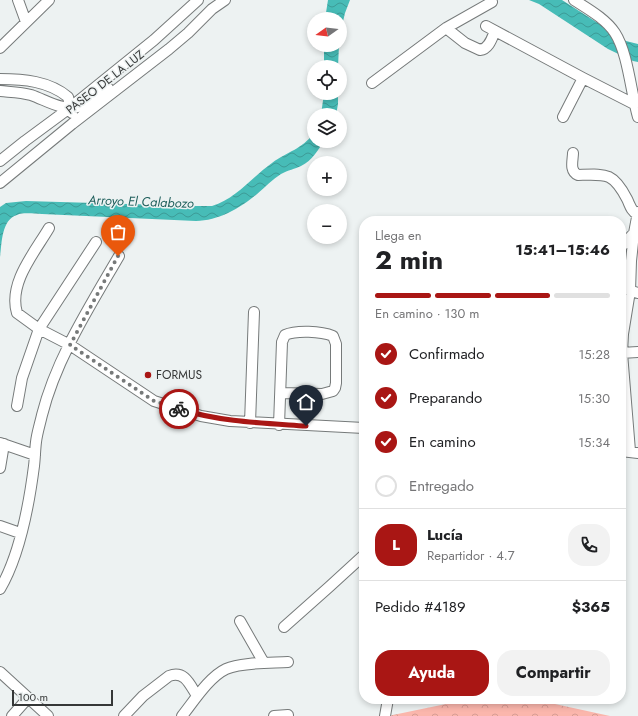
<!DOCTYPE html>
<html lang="es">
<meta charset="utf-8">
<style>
body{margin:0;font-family:Jost,sans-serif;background:#f2f2f2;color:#202124;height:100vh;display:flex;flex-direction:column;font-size:15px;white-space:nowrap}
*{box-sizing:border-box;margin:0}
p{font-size:13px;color:#757577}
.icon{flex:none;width:22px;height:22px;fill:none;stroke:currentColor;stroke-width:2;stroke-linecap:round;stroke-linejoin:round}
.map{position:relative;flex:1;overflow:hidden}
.details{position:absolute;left:359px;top:216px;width:267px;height:488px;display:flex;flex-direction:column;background:#fff;border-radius:16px;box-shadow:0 2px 6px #0003}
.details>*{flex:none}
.needle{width:26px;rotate:256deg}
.buttons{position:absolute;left:307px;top:12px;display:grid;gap:8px}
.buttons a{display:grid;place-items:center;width:40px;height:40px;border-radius:50%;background:#fff;box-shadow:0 2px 6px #0003;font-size:20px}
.scale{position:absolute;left:12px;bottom:10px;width:101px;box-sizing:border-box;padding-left:4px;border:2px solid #363838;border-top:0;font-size:11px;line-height:14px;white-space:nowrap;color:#363838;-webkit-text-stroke:3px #edf2f2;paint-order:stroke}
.pin{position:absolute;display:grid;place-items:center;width:34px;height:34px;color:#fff;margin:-41px -17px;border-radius:50% 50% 50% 0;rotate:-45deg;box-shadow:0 0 4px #0007}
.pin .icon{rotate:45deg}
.courier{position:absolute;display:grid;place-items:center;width:40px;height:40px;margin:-20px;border:3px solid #a91614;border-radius:50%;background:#fff;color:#222;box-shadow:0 1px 5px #0007}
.summary em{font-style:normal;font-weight:700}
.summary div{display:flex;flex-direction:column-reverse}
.summary{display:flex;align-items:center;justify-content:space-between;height:68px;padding:0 16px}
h1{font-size:26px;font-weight:700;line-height:30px}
.bar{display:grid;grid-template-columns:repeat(4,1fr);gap:6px 4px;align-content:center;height:48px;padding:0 16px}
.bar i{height:5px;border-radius:3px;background:#e0e0e0}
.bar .selected{background:#a91614}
.bar p{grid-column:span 4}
.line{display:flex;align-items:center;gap:10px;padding:0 16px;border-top:1px solid #e0e0e0}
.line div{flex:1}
.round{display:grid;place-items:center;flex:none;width:42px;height:42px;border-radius:16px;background:#f2f2f2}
ol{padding:0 16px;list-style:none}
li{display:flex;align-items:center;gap:12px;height:44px}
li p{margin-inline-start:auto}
li .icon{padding:4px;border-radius:50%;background:#a91614;color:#fff;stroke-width:4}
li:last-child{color:#757577}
li i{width:22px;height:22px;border:2px solid #e0e0e0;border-radius:50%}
.action{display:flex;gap:8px;margin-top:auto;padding:8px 16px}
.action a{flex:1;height:46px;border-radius:16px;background:#a91614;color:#fff;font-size:16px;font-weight:700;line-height:46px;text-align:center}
.action a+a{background:#f2f2f2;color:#202124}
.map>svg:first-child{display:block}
.forest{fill:url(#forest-crowns)}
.water{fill:url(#water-waves)}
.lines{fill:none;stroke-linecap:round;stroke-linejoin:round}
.minor-casing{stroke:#767a7a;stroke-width:12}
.minor{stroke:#fff;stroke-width:10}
.done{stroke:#767979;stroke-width:4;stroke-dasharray:0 7.2}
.route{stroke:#a91614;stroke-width:5}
.poi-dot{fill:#a91614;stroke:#edf2f2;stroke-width:1.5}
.labels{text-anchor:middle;stroke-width:3;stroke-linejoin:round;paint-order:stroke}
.street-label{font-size:12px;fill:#363838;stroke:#edf2f2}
.poi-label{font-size:12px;fill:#363838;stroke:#edf2f2;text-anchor:start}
.water-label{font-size:13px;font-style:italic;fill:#1e5e5b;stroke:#edf2f2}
</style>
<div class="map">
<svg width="638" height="716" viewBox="0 0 638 716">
<defs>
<pattern id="forest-crowns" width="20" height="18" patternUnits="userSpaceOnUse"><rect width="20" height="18" fill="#fbb6ac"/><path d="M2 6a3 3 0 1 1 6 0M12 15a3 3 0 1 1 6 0" fill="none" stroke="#d89d95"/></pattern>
<pattern id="water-waves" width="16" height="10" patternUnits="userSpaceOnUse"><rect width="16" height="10" fill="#47bcb7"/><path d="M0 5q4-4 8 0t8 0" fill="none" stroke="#3c9a96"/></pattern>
</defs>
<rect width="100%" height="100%" fill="#edf2f2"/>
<path class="forest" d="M470 699H532L610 716H388Z"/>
<path class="water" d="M328 0H350L345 13 340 34V19H325Z
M529 0H562L626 41 638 44V62L633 61 608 49 539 4Z
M324 45H339L338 67H324Z
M324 93H338V104L336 115H321Z
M314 133V141H324C318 150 312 161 301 166 295 169 288 170 281 174 273 179 265 187 257 194 241 208 218 221 196 221L42 214C34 214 24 212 17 215 1 220 2 244 0 257V207L6 203 26 201 197 206H212C236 199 252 177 272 163 288 151 301 150 314 133Z"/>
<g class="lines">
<defs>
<path id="minor" d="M18 0 26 22
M574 0C588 9 606 19 615 33 628 53 631 93 638 117
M486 26 583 78 634 104
M446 28 465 43 480 50C489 49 492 38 495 31
M0 48 49 0
M0 79C23 79 49 81 68 97L72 113
M372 83 446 28 492 2
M0 91C10 92 21 92 31 95 48 101 63 112 82 106 91 102 100 94 108 88
M563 117 583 78
M573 153C573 160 569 171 578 175 606 174 613 172 627 199 630 205 631 211 637 214
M0 161 25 141 71 107 154 40 198 0
M0 183 72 124 169 49 188 33 212 9 225 0
M49 228C35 252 8 283 17 313L39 329 70 345 154 401 201 416 230 421 364 428
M621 247 634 233
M621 288 638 293
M621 353 638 352
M17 406 22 378 39 329 96 242
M250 423 254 312
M279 425 282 342 285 335C296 330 321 331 333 336L336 344V383L335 388 333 391 322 394 281 393
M0 443 35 455
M621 451 638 453
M630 451 622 353 623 334 630 291 631 261 634 233 638 212
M0 468 4 444
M0 526 20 533
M0 589C20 555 29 505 34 466 35 458 35 450 36 442 37 433 40 424 42 415 56 359 90 306 119 256
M240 621 264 663
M284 627 329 587 364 555
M0 672 48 716
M12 716 28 698
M124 716 143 696 169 676C185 670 190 685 197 696
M182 716C194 701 209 677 226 669 241 662 271 663 288 662
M274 716 288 715
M385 716 388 699"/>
</defs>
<use href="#minor" class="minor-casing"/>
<use href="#minor" class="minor"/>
</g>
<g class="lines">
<path class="done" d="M118 256 70 345 154 401 179 409"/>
<path class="route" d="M179 409C221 422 262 423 306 426"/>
</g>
<circle class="poi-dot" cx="148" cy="375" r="4"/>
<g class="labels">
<g class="street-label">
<text transform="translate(105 82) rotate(-38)" y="4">PASEO DE LA LUZ</text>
</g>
<g class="poi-label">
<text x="156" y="379">FORMUS</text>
</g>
<g class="water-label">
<text transform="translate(141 201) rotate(2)" y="5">Arroyo El Calabozo</text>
</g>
</g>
</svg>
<div class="buttons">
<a><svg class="needle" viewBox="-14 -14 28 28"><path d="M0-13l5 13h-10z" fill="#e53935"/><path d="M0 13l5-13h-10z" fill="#757577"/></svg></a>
<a><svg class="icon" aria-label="locate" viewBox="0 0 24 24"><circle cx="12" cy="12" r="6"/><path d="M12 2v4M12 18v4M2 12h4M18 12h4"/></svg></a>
<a><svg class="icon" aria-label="layers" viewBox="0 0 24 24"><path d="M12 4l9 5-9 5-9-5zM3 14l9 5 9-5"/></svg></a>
<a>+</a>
<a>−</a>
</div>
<div class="scale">100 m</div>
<div class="pin" style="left:118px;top:256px;background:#ea580c"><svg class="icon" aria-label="bag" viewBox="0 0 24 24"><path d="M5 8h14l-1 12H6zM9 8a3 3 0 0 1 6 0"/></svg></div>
<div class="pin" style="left:306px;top:426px;background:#1f2937"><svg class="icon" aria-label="home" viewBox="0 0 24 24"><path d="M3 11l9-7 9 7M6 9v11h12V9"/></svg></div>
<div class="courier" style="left:179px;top:409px"><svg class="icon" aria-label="bike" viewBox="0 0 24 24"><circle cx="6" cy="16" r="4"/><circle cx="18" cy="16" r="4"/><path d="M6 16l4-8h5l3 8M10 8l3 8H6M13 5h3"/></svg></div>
<section class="details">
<div class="summary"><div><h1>2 min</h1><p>Llega en</p></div><em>15:41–15:46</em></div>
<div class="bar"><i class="selected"></i><i class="selected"></i><i class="selected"></i><i></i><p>En camino · 130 m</p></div>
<ol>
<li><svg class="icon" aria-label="check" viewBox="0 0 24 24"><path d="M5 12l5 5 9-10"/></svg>Confirmado<p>15:28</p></li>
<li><svg class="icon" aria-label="check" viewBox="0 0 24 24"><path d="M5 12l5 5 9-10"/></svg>Preparando<p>15:30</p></li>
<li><svg class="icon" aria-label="check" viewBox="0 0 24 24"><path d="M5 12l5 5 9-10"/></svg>En camino<p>15:34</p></li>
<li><i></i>Entregado</li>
</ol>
<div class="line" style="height:72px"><b class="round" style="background:#a91614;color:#fff">L</b><div><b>Lucía</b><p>Repartidor · 4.7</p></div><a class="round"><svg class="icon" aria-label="phone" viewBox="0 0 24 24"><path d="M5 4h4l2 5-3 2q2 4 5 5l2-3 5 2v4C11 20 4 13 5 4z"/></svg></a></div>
<div class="line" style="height:52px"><div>Pedido #4189</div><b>$365</b></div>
<div class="action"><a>Ayuda</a><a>Compartir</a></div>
</section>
</div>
